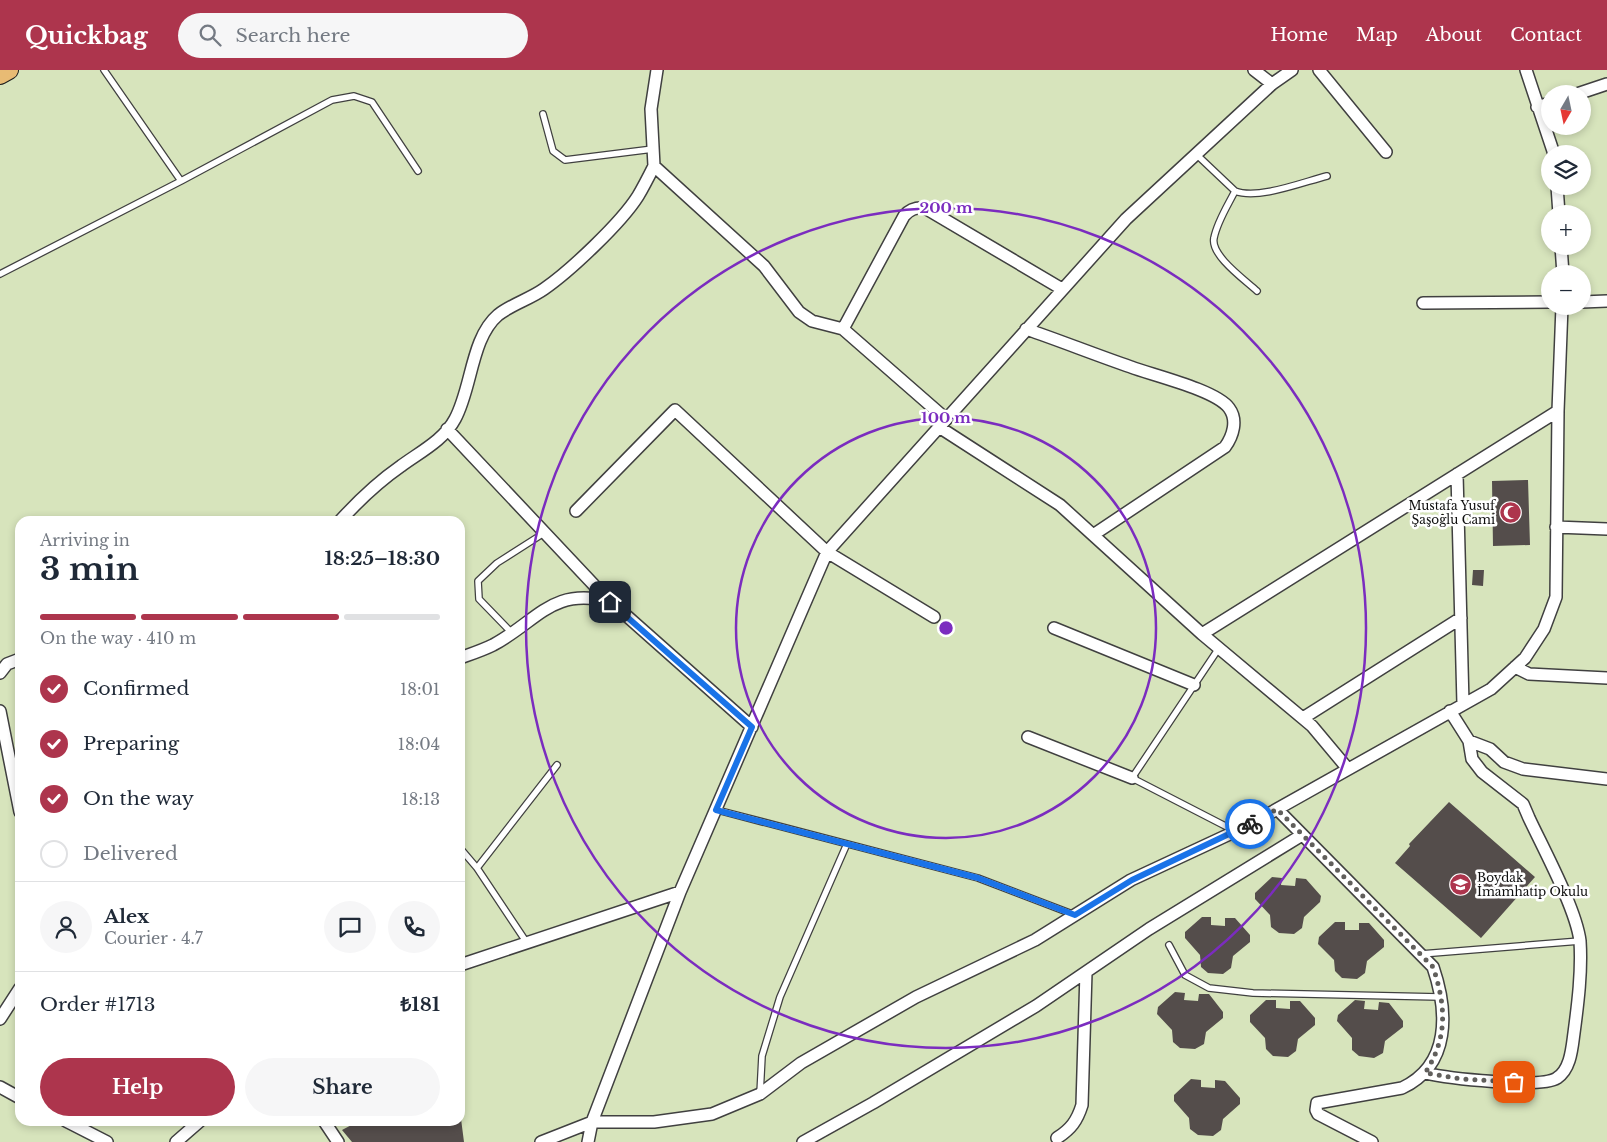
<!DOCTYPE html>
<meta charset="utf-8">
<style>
body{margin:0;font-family:"Libre Baskerville",serif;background:#f6f6f7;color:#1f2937;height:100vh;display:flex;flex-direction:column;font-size:19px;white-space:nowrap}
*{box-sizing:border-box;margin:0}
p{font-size:16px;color:#747a83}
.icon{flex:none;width:28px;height:28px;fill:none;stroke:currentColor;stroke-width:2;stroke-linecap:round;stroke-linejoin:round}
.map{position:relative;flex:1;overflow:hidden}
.side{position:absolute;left:15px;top:446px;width:450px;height:610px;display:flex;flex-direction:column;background:#fff;border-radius:15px;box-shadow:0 2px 8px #0003}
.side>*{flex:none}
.needle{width:32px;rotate:189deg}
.controls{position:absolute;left:1541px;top:15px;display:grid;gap:10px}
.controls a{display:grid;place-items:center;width:50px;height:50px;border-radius:50%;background:#fff;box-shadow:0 2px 8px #0003;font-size:25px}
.pin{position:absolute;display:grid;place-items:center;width:42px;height:42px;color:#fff;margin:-21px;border-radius:10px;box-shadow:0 2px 8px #0006}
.courier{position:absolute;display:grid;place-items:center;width:50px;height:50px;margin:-25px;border:4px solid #1a73e8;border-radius:50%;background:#fff;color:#222;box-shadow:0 1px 6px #0007}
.summary em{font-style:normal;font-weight:800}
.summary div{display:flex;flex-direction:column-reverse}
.summary{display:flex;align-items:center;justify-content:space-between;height:85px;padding:0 25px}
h1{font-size:32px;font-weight:800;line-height:38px}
.bar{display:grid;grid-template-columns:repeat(4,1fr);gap:8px 5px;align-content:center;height:60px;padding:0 25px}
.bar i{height:6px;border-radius:4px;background:#e0e1e3}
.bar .on{background:#ad354d}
.bar p{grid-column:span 4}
.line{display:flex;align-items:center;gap:12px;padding:0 25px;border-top:1px solid #e0e1e3}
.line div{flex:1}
.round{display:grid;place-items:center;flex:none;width:52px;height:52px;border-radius:26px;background:#f6f6f7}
ol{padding:0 25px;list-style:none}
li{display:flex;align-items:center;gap:15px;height:55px}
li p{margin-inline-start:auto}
li .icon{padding:5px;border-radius:50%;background:#ad354d;color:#fff;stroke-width:4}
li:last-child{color:#747a83}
li i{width:28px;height:28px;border:2px solid #e0e1e3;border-radius:50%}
.button{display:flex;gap:10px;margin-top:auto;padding:10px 25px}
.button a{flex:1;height:58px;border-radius:30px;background:#ad354d;color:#fff;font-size:20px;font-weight:800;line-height:58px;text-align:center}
.button a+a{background:#f6f6f7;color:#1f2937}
header{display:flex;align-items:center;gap:30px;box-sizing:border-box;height:70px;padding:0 25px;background:#ad354d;color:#fff}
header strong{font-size:24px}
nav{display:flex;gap:28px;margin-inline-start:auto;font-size:18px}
.search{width:350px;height:45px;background:#f6f6f7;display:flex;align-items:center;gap:12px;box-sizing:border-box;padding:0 18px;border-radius:28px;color:#747a83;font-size:19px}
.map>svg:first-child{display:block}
.green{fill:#d7e4bc;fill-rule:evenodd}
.building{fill:#544d4b}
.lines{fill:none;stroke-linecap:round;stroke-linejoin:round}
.service-casing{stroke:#404040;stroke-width:8}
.minor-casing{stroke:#404040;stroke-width:14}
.primary-casing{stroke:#1e1e1e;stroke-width:20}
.service{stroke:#fff;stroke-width:5.5}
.minor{stroke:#fff;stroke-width:11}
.primary{stroke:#e8bb74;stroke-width:18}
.done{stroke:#615f5c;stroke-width:5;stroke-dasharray:0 9}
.route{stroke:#1a73e8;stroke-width:6}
.ring{fill:none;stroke:#7b2cbf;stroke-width:2.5}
.labels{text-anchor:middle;stroke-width:5;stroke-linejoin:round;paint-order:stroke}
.poi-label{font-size:12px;fill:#0d0d0d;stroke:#fff;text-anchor:end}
.centre{fill:#7b2cbf;stroke:#fff;stroke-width:2.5}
.ring-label{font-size:15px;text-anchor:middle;font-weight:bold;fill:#7b2cbf;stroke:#fff;stroke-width:5;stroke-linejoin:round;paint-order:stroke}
</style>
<header>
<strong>Quickbag</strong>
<div class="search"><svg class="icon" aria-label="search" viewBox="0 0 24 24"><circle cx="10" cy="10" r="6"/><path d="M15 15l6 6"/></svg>Search here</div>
<nav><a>Home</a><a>Map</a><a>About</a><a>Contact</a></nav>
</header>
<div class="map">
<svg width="1607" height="1072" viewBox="0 0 1607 1072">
<rect width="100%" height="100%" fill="#fdf8ef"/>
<path class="green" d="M0 0H1607V1072H0ZM1550 24H1582V56H1550ZM1550 84H1582V116H1550ZM1550 144H1582V176H1550ZM1550 204H1582V236H1550ZM20 451H460V1051H20Z"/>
<path class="building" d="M1528 410 1530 475 1493 476 1492 411Z
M1473 500H1484L1483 516 1472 515Z
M1449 732 1535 807 1481 868 1395 793 1410 776 1409 774Z
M1272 807 1282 808 1281 815 1295 816 1296 808 1306 809 1321 826 1320 832 1304 847 1302 858 1294 864 1279 863 1271 857 1270 845 1255 829V823Z
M1202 847H1211V855L1225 856V848H1235L1250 865V872L1233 886 1231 898 1223 904 1208 903 1201 897 1200 885 1185 868V862Z
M1335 852H1345V860H1359V853H1369L1384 870V877L1367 891 1365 903 1357 909 1342 908 1335 901 1334 890 1318 874 1319 867Z
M1175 922 1185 923 1184 930 1198 931 1199 924H1209L1223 942V948L1206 962 1204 974 1195 979 1180 978 1173 972 1172 960 1157 944 1158 937Z
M1266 930H1276V938L1290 939V931H1300L1315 948V955L1298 969 1296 981 1288 987 1273 986 1266 979 1265 968 1250 952V945Z
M1355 930 1365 931 1364 939 1378 940 1379 932 1389 933 1403 951V957L1385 971 1383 983 1374 988 1359 986 1352 980V968L1337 951 1338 945Z
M1191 1009 1201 1010V1017L1215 1018V1010L1225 1011 1240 1028V1034L1223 1049 1221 1060 1213 1066 1198 1065 1190 1059 1189 1048 1174 1031V1025Z
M460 1041 464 1072H352L342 1060 359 1051H460Z"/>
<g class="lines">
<defs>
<path id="service" d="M104 0 181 111 332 30 354 26 372 32 418 101
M543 44 553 81 565 90 653 79
M1197 85 1235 121C1258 130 1303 112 1327 106
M1235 121C1228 135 1217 152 1214 168 1210 185 1245 210 1257 221
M0 204 181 111
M511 562 479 529 478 511 497 493 544 463
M1219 578 1132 708 1235 761
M717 740 978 808 1075 845
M460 778 477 798 527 873
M477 798 557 695
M1169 875 1185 905 1209 918 1253 923 1440 927
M1421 884 1580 871
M760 1024 762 986 780 927 846 776"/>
<path id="minor" d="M657 0 651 39 654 96 764 196 799 242 812 251 843 259 946 349
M1254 0 1272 14
M1319 0 1386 82
M1526 0 1554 84
M1577 24 1607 14
M1537 37 1550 33
M1557 116 1559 144
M1561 176 1563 204
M1582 232 1607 231
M1423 233 1550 232
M843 259 904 146C910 139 916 137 925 138L1062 219
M1026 259C1061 271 1096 285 1131 297 1152 305 1216 320 1229 338 1238 350 1233 366 1225 377L1093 465
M939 357 1060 435 1202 564 1312 656 1348 699
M447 359 609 531
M1457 404 1463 634
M576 441 675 340 827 482 934 547
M340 451C359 430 378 412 401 396 420 382 444 370 455 349 472 318 471 268 498 245 512 234 530 229 544 219 570 201 621 153 638 126 644 116 649 106 654 96
M1556 457 1607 459
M1054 558 1194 615
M1202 564 1558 341
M460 588C471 584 483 580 493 575 538 551 552 516 611 532L752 657
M1515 597 1529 604 1607 608
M0 603 7 594 20 589
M0 641 20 742
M1303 648 1461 548
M1028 667 1132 708
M1469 671 1490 679 1504 692 1523 699 1607 709
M1277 739 1433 897C1448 941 1451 995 1402 1018L1317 1033 1316 1040 1318 1044 1372 1072
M460 895 680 822
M0 949 20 918
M1425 1003C1446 1008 1541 1019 1557 1008 1571 999 1572 977 1574 963 1578 933 1582 901 1580 871 1576 839 1544 780 1529 748L1523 734 1482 702 1472 689 1469 671 1450 641
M0 1017 20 1028
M66 1051 107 1072
M324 1051 338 1072
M1057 1068C1071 1059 1077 1051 1082 1035L1086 902
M176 1072 200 1051
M541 1072 592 1052H654L712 1044 760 1024 801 993 916 927 1035 870 1131 810 1247 756 1491 619 1525 588 1544 559 1556 527 1558 341 1562 236
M588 1072 592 1052 680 822 827 482 1126 149 1272 14 1292 0
M803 1072 873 1033 1036 936 1149 859 1302 765"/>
<path id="primary" d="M0 5 9 0"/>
</defs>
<use href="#service" class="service-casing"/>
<use href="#minor" class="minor-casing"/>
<use href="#primary" class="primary-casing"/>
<use href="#service" class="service"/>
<use href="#minor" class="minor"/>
<use href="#primary" class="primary"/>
</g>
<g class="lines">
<path class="done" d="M1250 754 1277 739 1433 897C1446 936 1448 968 1425 1003L1462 1009 1514 1012"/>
<path class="route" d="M610 532 752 657 716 740 978 808 1075 845 1132 810 1250 754"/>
</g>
<g class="ring">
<circle cx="946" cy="558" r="210"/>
<circle cx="946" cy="558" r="420"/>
</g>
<defs>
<symbol id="mosque-disc" viewBox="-11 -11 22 22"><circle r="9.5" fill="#ad354d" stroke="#fff"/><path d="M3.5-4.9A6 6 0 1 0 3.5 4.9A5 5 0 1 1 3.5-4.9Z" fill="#fff"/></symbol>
<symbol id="school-disc" viewBox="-11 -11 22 22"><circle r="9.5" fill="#ad354d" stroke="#fff"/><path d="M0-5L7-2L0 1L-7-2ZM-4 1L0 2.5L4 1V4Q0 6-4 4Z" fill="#fff"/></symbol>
</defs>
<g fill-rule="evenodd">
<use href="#mosque-disc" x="1498" y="430" width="25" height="25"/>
<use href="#school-disc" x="1448" y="802" width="25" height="25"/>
</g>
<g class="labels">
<g class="poi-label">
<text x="1495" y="440">Mustafa Yusuf<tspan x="1495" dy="14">Şaşoğlu Cami</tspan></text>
<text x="1477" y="812" text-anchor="start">Boydak<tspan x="1477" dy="14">İmamhatip Okulu</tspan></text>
</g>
</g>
<circle cx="946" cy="558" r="8" class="centre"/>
<g class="ring-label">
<text x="946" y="143">200 m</text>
<text x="946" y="353">100 m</text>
</g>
</svg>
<div class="controls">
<a><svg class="needle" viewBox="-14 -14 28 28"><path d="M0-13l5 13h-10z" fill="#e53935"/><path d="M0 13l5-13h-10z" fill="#747a83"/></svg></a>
<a><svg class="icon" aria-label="layers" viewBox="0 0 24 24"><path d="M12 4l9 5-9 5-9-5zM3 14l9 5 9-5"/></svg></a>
<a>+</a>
<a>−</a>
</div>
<div class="pin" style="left:1514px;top:1012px;background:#ea580c"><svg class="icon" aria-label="bag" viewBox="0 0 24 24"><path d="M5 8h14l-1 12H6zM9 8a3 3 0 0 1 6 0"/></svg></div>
<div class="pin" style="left:610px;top:532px;background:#1f2937"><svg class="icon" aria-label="home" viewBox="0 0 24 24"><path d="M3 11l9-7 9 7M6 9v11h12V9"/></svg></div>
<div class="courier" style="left:1250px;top:754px"><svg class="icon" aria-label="bike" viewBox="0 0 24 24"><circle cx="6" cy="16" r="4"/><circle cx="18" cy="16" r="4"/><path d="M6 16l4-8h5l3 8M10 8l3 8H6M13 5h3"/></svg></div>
<section class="side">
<div class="summary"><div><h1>3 min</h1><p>Arriving in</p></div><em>18:25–18:30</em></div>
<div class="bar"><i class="on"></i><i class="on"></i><i class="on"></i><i></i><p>On the way · 410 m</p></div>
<ol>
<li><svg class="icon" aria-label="check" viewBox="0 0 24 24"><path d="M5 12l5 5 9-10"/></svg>Confirmed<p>18:01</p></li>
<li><svg class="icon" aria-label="check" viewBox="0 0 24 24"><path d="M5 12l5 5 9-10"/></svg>Preparing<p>18:04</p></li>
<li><svg class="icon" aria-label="check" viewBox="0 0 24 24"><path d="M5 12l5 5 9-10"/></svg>On the way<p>18:13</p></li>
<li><i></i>Delivered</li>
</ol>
<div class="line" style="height:90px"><a class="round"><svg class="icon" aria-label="person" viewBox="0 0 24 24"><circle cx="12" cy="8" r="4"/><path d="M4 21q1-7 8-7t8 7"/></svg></a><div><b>Alex</b><p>Courier · 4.7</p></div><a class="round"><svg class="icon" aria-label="chat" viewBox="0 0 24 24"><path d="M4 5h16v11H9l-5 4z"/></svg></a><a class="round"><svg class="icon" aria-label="phone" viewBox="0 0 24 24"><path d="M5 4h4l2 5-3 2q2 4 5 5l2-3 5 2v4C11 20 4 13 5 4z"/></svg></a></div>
<div class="line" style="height:65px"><div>Order #1713</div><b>₺181</b></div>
<div class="button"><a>Help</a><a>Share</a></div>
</section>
</div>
